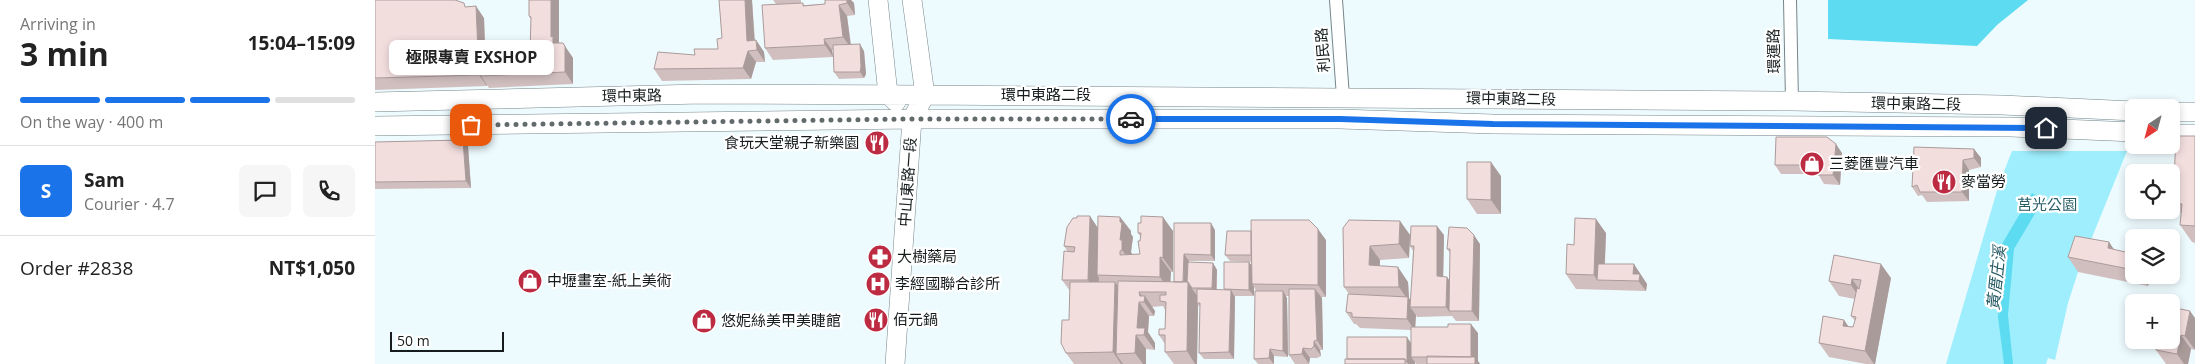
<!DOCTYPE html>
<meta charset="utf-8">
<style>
body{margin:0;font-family:"Open Sans","Noto Sans TC",sans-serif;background:#f6f6f6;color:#222;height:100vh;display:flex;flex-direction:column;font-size:19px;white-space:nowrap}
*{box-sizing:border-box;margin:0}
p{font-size:16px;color:#767676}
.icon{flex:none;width:28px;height:28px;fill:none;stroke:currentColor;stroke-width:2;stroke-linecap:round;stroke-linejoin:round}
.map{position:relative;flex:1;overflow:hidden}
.drawer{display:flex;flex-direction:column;background:#fff;width:375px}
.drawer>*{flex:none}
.needle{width:32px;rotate:216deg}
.buttons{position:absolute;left:1750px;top:99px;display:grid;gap:10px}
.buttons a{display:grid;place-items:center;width:55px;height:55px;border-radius:8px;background:#fff;box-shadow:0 2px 8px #0003;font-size:25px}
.scale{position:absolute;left:15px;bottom:12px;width:114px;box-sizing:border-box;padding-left:5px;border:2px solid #161c1d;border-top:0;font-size:14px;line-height:18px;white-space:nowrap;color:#161c1d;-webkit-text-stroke:4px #fff;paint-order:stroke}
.pin{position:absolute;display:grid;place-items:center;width:42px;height:42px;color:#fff;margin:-21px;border-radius:10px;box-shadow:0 2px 8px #0006}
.courier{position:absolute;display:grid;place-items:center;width:50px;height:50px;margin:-25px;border:4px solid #1a73e8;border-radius:50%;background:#fff;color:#222;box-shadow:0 1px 6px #0007}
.bubble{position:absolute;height:35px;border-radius:8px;background:#fff;box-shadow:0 2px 8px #0003;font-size:16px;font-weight:700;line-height:35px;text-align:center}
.overview em{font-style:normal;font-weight:700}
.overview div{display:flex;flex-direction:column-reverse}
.overview{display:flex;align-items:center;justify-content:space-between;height:85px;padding:0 20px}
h1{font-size:32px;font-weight:700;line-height:38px}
.bar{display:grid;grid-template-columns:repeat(4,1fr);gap:8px 5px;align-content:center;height:60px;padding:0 20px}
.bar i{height:6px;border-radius:4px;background:#e0e0e0}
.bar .current{background:#1a73e8}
.bar p{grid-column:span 4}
.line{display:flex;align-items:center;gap:12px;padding:0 20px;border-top:1px solid #e0e0e0}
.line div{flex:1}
.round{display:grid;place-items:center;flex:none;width:52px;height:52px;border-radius:8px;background:#f6f6f6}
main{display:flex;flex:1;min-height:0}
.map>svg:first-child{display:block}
.green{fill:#9eeefd}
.water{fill:#5ddbf1}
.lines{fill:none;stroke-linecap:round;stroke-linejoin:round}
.street-casing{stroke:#768588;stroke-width:14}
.secondary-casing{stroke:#768588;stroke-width:20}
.street{stroke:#fff;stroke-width:12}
.secondary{stroke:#fff;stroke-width:19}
.wall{fill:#d1bfbf}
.shaded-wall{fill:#aa9b9b}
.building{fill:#f3dede;stroke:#aa9b9b}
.done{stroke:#626a6c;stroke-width:5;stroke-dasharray:0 9}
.route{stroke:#1a73e8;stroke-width:6}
.labels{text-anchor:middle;stroke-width:4.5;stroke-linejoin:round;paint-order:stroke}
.street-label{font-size:15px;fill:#161c1d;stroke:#fff}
.poi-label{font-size:15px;fill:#161c1d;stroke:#fff;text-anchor:start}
.park-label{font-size:15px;fill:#295e67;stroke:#fff}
.water-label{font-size:16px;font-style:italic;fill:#245963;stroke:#fff}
</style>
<main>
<section class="drawer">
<div class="overview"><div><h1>3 min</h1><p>Arriving in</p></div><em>15:04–15:09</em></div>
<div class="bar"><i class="current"></i><i class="current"></i><i class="current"></i><i></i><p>On the way · 400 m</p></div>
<div class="line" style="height:90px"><b class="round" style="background:#1a73e8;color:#fff">S</b><div><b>Sam</b><p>Courier · 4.7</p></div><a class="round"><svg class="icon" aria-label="chat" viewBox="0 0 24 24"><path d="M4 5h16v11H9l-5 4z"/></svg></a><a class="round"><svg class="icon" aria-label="phone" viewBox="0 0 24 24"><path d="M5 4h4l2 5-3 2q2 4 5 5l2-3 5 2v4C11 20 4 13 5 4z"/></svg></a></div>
<div class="line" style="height:65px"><div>Order #2838</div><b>NT$1,050</b></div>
</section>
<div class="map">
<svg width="1820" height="364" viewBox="0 0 1820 364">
<rect width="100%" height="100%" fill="#eefbfe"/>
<path class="green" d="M1637 151H1752L1703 272 1693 303 1680 360 1673 358 1671 364H1571L1624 184Z"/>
<path class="water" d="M1453 0H1653L1622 25 1602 46 1453 39Z
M1657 193 1668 200 1639 249 1633 315 1638 364H1629L1623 317 1627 244Z"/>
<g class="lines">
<defs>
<path id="street" d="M961 0 968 97
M1415 0 1417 101"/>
<path id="secondary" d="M503 0 513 94 521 102
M0 102 326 94 550 95 1417 101 1627 105 1759 111
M1796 112H1820
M0 126 537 119H965L1118 124 1636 127 1759 132
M1796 134H1820
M520 364 537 119 550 95 537 0"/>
</defs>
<use href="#street" class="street-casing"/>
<use href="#secondary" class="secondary-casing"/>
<use href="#street" class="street"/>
<use href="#secondary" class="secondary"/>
</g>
<path class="wall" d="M0 0 92 7 109 18 110 45 120 50H144L145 52H155L156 20 154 16V0L184 43 196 55 198 58V84L114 88 112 85V86L0 90Z
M344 0H377L380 40H381L389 52 390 62H381L376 79 287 81 279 69 320 55 343 49 347 38Z
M398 0H426V3L430 5 450 4V0H476L479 3 480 15 472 16 476 44 489 51 491 74 489 78 464 79 459 72 458 50H457L458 57 398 60 390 48 401 4Z
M1820 136V243L1817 242 1805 225 1806 214 1798 203Z
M88 140 93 146 96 188 0 189V142Z
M1599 149 1606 158V167L1594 170V201L1552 202 1547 195 1543 196 1537 187Z
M1467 153 1465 185 1449 184 1443 174H1406L1400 165Z
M1126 176V214H1102L1092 199Z
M745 217 756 231V234L758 237 756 252 757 254H765V236L763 233 798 231V272H796L795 282H799V223L840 230V261H814V262L838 263 842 270V290H850L849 289 874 262 876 265V262L855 261 850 255 951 240V297H946L947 298 948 350H945L946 356 942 358H935L934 364H920L914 355V296H911L912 298 913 357 899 356V364H883L879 359 881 291 879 287V296H860V297L859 359H829L824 353 825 307 823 305 822 364H799L790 352V344L784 335 790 329V310L788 306 777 307 780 311 779 316H774L773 332 780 343V350L771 349V364H699L691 353 694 320 695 291 687 280 693 252 689 246Z
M1025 221 1035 235 1034 258 1005 260V266L1033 282 1034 298 1036 301 1038 251 1035 246 1069 235 1068 277H1072L1075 281V253L1072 249 1105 244 1104 321H1081L1077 316 1042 317 1041 315 1040 327 1103 333V361L1105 364H1041L1040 362V364H970L972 359 1036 343V330L985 328 981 324H979L971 312 974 294 969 287 968 228Z
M1231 233 1230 264 1265 273V275L1272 284 1271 291 1201 289 1191 274 1199 245Z
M1734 242 1739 250 1759 254V275H1775L1773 286 1703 272 1693 257Z
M1459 255 1516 278 1500 364H1491L1454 357 1444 343 1469 320 1473 326 1478 327 1480 321 1476 316 1480 299 1464 296 1454 281Z
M1796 307 1820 350 1816 349 1813 364H1791L1781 350Z"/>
<path class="shaded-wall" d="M176 0H184V45L178 43 176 37Z
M370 0H377L380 50 372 41Z
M472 0H476L479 3 480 15 472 3Z
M464 5 472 16 476 48 468 37Z
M101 6 109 18 111 76H106L112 85V86L104 75Z
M449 39 457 50 458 57 450 45Z
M381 40 389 52 390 62 382 50Z
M188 43 198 58V84L190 72Z
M115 44 123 55 115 51Z
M485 44 489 51 491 74 489 78 485 72Z
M373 51 381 62 376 79 368 68Z
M88 140 93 146 96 188 91 181Z
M1461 144 1467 153 1465 185 1458 175Z
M1599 149 1606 158V167L1599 158Z
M1588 160 1594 170V201L1587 192Z
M1116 162 1126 176V214L1116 200Z
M715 216 725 231 722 275 724 278 723 295 713 280Z
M745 217 756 231V234L758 237 756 252 757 254 758 265 747 250 745 240Z
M788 217 798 231V272L788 258Z
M1221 219 1231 233 1229 280H1222L1219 275Z
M1025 221 1035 235 1034 258 1024 244Z
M836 223 840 230V261L836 255Z
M1062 226 1069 235 1068 286 1062 276Z
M943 229 951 240V297L943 285Z
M1099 235 1105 244 1104 321 1097 311Z
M1734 242 1744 257 1733 248Z
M995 246 1005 260 1004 280 994 265Z
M809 254 814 261 813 283 823 297 822 303 823 305 822 364H820L812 351 808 288Z
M785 257 796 272 795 291 785 277Z
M874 262 879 269 877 284 879 287V296L874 290Z
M838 263 842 270 841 295 837 288Z
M1259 264 1272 284 1271 291 1258 274Z
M1506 264 1516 278 1500 364H1499L1490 351Z
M1023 267 1033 282 1034 298 1040 307H1035L1041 315 1040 331 1032 319 1033 300 1024 287Z
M1766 275H1775L1773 286Z
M1072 277 1078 286 1074 311 1077 316 1071 307Z
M1477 279 1487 293 1486 300 1476 285Z
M740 282 750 297 741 354 748 364H746L738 352Z
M940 289 947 298 948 350 942 340Z
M856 290 860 297 859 359 854 352Z
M908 291 912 298 913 357 908 351Z
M764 292 770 300V296L780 311 779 316 765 296Z
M764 302 774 316 773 332 780 343V350L769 335 762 328Z
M1815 311 1820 318V350L1810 336Z
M1469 320 1479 335 1468 326Z
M1096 324 1103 333V361L1105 364H1099L1096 359Z
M761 335 771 349V364H768L760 353Z
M1806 335 1816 349 1813 364H1809L1802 354Z
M1032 337 1040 349 1036 357 1040 362V364H1033L1032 362Z
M939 341 945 350 946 356 939 346Z
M928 348 935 358 934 364 927 354Z
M895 349 899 356V364L894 358Z"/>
<path class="building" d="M0 0H80L89 3 90 7 101 6 104 75 0 78Z
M154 0H176V37L178 36V43H188L190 46V72L106 76 104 46 115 44V51L144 50V52H155L156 17 154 16Z
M344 0H370L372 41 381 40 382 50 373 51 368 68 279 69 283 52 320 55 319 49H343L342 39 347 38Z
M450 0H472V3L464 5 468 37 449 39 450 45 390 48 387 5 428 3V6L450 4Z
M485 44 486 67 485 72H459L458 45Z
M1801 136H1820V226L1805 225 1807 204 1798 203Z
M1401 137H1452L1461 144 1458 175H1443L1444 165H1400Z
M88 140 91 181 0 182V142Z
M1539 147 1599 149V158L1588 160 1587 192H1545L1542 185 1537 187Z
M1092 162H1116V200L1092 199Z
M702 216H715L713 280H687L689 251 699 252 700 247 689 246 692 227 698 218H702Z
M723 216 745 217V222L747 223 745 240H747V250L745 251V255L765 254 763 241H765L766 233H763V223H766V216L788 217V258L785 257V277L722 275Z
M1200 218 1221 219 1219 275 1191 274 1192 244 1199 245Z
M876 220H934L943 229V285L877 284Z
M974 220 1025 221 1024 244 995 246 994 265 1023 267 1024 287H969L968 228Z
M799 223H836V255L809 254 808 282H799Z
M1036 226H1062V276L1072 277 1071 307H1035L1039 246H1035Z
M1074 227 1092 228 1099 235 1097 311H1074L1075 249H1072Z
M852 231H876V255H850Z
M1700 236 1734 242 1733 248 1759 254V270L1693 257Z
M1459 255 1506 264 1490 351 1444 343 1448 316 1469 320 1468 326 1478 327 1481 317 1476 316 1482 288 1484 289 1486 280 1477 279 1476 285 1454 281Z
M813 262 838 263 837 288H817L813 282H812Z
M849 262H874V290L849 289Z
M1223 264H1259L1258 274H1265L1264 281 1222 280Z
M743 281 813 282 812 351 790 352V335H784V329H790L791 302 785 301V295H791V292H764L765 296H770L769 302H764L762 328H770L769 335H761L760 353 741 354Z
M695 282H740L738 352 691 353 686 343 687 320H694Z
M822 289 856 290 854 352 824 353 825 303H822Z
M914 289H940L942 340 939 341V346L936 349 928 348 927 354 914 355Z
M880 291H908V351L895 349 894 358 879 359Z
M973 294 1033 297 1032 319 977 317V313L971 312Z
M1796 307 1815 311 1810 336 1806 335 1802 354 1781 350 1783 340H1796Z
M1073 324H1096V357H1036V327H1073Z
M972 337H1032V362L1030 359H972Z
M1052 356 1100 357V364H1052Z
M970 359H1030V364H970Z"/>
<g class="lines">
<path class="done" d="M96 125 537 119H756"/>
<path class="route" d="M756 119H965L1118 124 1671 128"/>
</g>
<defs>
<symbol id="restaurant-disc" viewBox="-11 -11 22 22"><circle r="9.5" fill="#bc2b42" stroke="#fff"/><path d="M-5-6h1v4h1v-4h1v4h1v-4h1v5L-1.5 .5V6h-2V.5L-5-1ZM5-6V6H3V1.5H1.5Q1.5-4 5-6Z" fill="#fff"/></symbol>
<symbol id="shop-disc" viewBox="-11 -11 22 22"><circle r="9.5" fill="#bc2b42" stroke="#fff"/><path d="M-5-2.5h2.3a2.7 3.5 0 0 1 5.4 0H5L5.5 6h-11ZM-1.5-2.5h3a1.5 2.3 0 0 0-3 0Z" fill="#fff"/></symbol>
<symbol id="pharmacy-disc" viewBox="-11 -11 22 22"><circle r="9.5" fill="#bc2b42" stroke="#fff"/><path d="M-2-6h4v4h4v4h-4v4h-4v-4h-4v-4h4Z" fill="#fff"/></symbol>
<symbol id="hospital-disc" viewBox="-11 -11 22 22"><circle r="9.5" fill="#bc2b42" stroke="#fff"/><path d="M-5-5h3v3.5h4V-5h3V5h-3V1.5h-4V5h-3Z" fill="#fff"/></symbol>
</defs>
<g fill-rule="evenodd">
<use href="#restaurant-disc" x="488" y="129" width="28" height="28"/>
<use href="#shop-disc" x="1423" y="150" width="28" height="28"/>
<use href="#restaurant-disc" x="1555" y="168" width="28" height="28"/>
<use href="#pharmacy-disc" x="491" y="243" width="28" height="28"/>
<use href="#shop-disc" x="141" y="267" width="28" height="28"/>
<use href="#hospital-disc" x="489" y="270" width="28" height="28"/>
<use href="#restaurant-disc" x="487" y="306" width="28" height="28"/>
<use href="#shop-disc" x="315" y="307" width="28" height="28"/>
</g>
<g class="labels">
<g class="street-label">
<text transform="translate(948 50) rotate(-94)" y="5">利民路</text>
<text transform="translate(1399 51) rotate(-91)" y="5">環運路</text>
<text x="671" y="100">環中東路二段</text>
<text transform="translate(257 96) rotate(-1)" y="5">環中東路</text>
<text transform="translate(1136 99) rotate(1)" y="5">環中東路二段</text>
<text transform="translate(1541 104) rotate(1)" y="5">環中東路二段</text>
<text transform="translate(533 182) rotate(-86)" y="5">中山東路一段</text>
</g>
<g class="poi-label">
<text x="484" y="148" text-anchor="end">食玩天堂親子新樂園</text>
<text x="1454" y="169">三菱匯豐汽車</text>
<text x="1586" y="187">麥當勞</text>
<text x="522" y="262">大樹藥局</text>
<text x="172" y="286">中壢畫室-紙上美術</text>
<text x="520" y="289">李經國聯合診所</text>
<text x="518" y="325">佰元鍋</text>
<text x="346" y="326">悠妮絲美甲美睫館</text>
</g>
<g class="park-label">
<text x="1672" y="210">莒光公園</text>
</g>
<g class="water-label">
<text transform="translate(1621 278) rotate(-84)" y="6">黃厝庄溪</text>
</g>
</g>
</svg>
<div class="buttons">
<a><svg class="needle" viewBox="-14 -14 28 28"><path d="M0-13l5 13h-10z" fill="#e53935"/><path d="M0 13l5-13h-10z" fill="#767676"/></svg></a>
<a><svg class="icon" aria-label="locate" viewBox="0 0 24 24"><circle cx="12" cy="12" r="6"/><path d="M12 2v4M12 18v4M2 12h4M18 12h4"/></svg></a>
<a><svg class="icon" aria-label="layers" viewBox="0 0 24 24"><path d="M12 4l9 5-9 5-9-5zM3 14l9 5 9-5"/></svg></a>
<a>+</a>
</div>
<div class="scale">50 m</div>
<div class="pin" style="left:96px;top:125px;background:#ea580c"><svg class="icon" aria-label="bag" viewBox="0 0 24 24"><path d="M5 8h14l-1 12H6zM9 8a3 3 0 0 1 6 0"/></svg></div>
<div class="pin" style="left:1671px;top:128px;background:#1f2937"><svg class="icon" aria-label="home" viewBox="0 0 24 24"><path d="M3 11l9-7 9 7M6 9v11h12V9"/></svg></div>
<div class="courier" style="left:756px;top:119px"><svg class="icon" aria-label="car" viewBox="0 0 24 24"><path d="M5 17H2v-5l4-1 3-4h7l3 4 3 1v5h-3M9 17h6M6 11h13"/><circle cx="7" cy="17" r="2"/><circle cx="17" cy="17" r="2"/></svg></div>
<div class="bubble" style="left:14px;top:40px;width:165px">極限專賣 EXSHOP</div>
</div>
</main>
